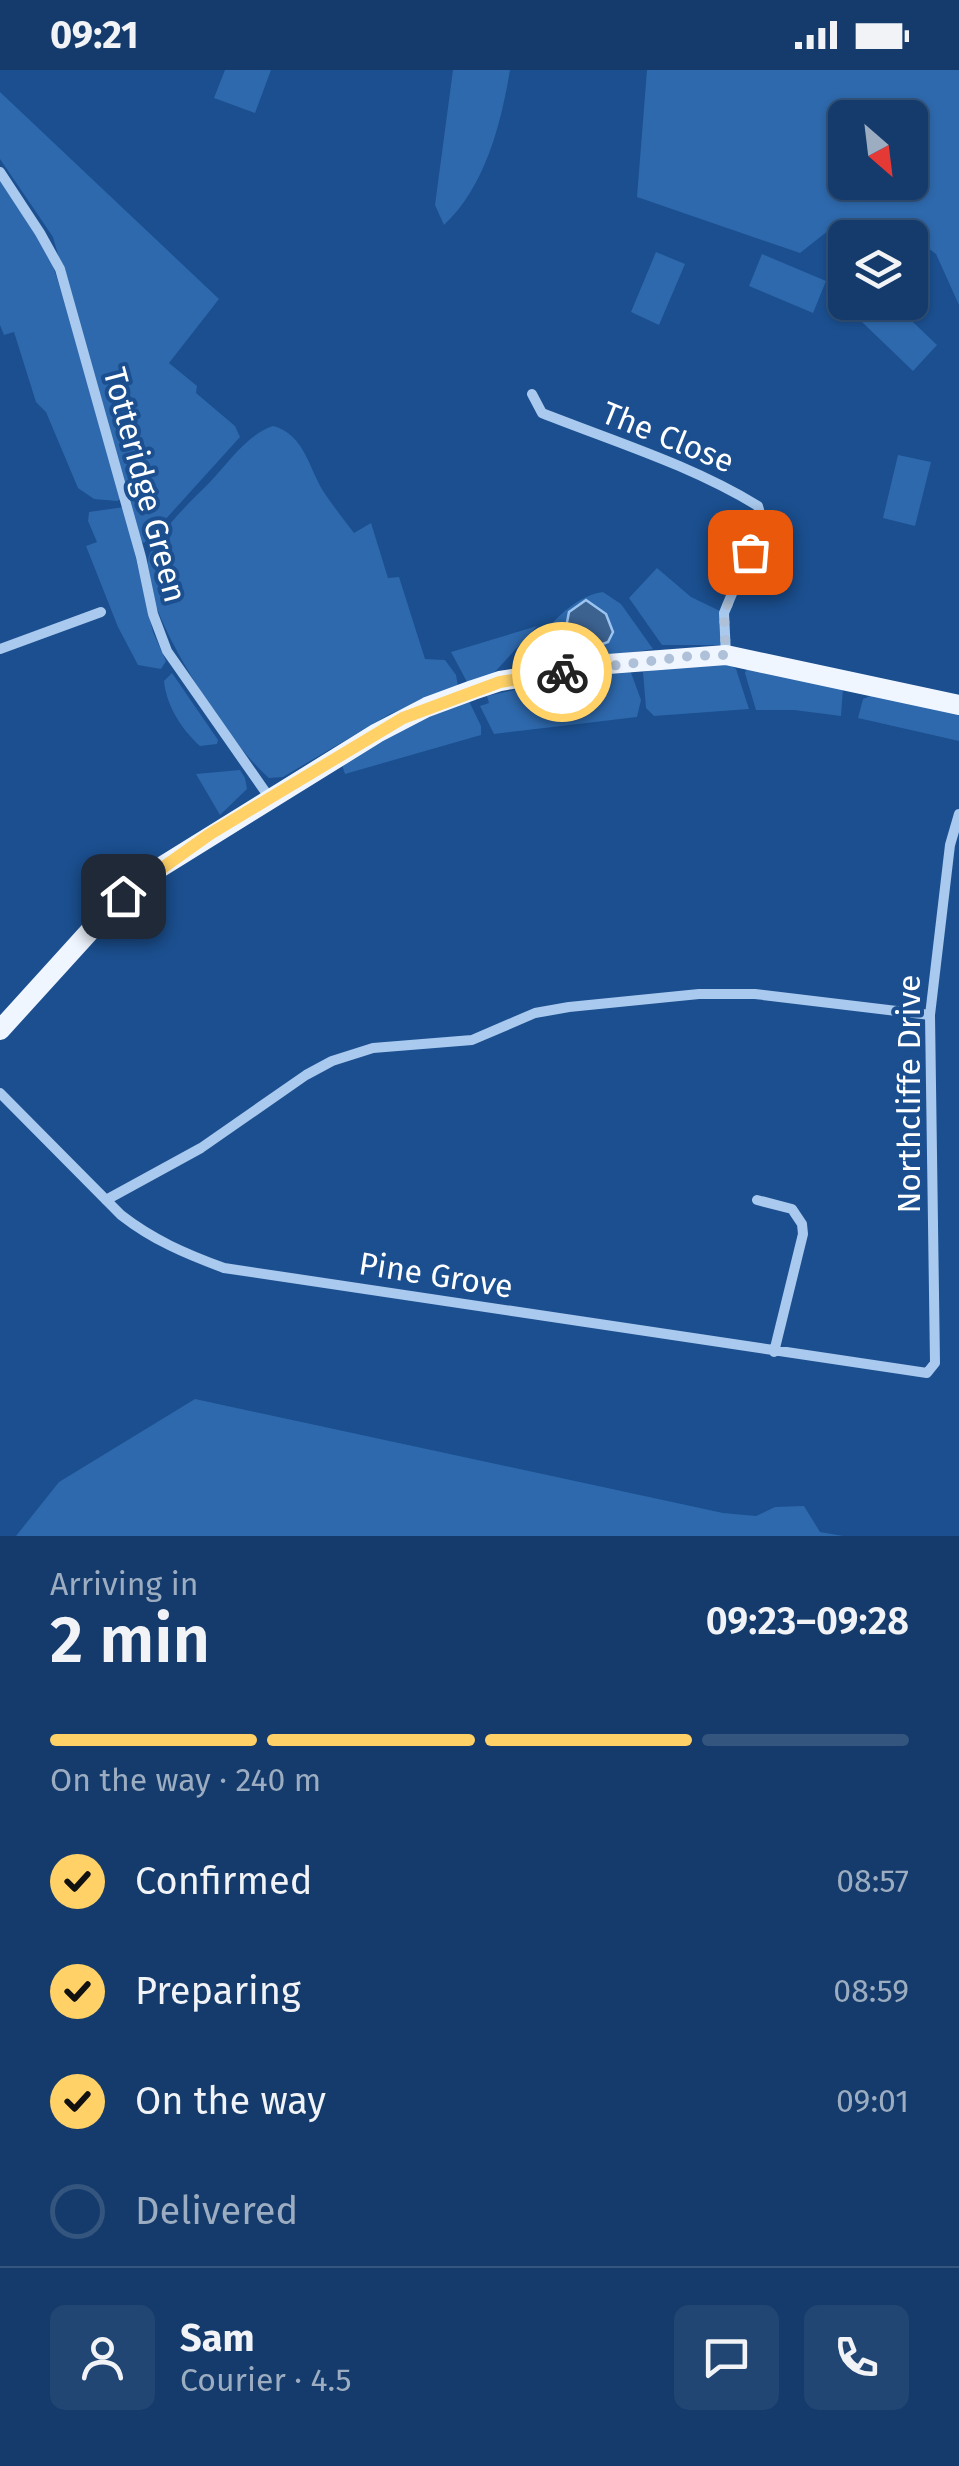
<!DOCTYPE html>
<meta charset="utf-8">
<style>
body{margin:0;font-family:"Fira Sans",sans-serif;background:#214673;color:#f1f3f6;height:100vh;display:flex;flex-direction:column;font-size:38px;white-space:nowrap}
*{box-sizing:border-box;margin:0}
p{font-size:32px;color:#9dadc1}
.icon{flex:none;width:55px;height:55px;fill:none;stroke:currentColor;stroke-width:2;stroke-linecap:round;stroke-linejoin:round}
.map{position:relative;height:1466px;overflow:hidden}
.panel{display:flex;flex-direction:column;background:#143b6b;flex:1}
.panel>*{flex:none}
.needle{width:65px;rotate:152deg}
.controls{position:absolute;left:828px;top:30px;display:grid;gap:20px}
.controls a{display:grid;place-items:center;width:100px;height:100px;border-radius:15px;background:#143b6b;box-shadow:0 2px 8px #0004,0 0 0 2px #33557e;font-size:50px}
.pin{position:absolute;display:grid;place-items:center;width:85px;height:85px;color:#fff;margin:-42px;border-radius:20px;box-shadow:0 5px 15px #0006}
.courier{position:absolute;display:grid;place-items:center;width:100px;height:100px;margin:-50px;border:8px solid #ffd166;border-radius:50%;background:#fff;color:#222;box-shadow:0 2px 12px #0007}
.overview em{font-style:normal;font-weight:600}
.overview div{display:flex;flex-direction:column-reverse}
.overview{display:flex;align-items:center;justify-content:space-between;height:170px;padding:0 50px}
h1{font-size:65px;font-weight:600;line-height:75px}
.bar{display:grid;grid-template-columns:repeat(4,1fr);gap:15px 10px;align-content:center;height:120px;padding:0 50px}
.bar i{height:12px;border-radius:8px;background:#33557e}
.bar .current{background:#ffd166}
.bar p{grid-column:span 4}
.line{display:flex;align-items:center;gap:25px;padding:0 50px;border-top:2px solid #33557e}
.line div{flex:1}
.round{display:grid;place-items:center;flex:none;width:105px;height:105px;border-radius:15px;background:#214673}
ol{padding:0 50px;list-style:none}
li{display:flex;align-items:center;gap:30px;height:110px}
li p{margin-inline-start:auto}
li .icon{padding:10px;border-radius:50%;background:#ffd166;color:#111;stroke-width:4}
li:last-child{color:#9dadc1}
li i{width:55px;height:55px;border:5px solid #33557e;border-radius:50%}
.status{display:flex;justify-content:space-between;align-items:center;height:70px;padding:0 50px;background:#143b6b;direction:ltr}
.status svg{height:28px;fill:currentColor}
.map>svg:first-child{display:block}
.green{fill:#2e69ad;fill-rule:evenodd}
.water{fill:#3c6290;stroke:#9cc4f0;stroke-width:2.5}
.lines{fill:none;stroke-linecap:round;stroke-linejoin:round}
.minor{stroke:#a9c9ee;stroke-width:10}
.primary{stroke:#f0f6ff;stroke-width:20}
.done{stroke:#afc1d8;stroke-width:10;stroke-dasharray:0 18}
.route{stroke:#ffd166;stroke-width:12}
.labels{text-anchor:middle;stroke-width:8;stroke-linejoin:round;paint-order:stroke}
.street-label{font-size:32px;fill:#fff;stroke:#1b4f8f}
</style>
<div class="status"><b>09:21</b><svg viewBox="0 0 49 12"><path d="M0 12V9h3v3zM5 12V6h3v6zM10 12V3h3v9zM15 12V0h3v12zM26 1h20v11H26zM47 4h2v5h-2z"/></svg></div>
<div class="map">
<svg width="959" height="1466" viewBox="0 0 959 1466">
<rect width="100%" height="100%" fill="#1b4f8f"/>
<path class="green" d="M225 0H271L255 43 214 28Z
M453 0H510C501 54 485 117 444 155L435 135Z
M647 0H959V235L936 184 889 149H843L800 183 637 127ZM845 48H910V112H845Z
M0 22 219 229 169 293 197 316 196 323 235 356 240 367 144 473 140 471 53 167 0 89Z
M0 107 50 188 57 208 121 429 117 431 94 429 78 418 46 342 36 332 14 262 4 265 0 255Z
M656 182 685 194 659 255 631 242Z
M762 184 826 211 813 243 749 216Z
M881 233H893L937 275 913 301 862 252Z
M273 356C305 364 309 400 325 424 334 437 344 450 354 463L371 453 388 508 399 507 425 589 445 590 456 605 458 616 390 644 283 707 269 708C233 678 138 538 148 490 153 467 193 429 210 412 228 393 248 364 273 356Z
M898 385 931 392 915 456 883 448Z
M124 437 153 562 166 591 161 599 138 595 118 557 86 476 97 472 88 451 89 442Z
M657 498 691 527 720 541 722 575H662L629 528Z
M603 522 621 534 653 579 513 602 515 596C539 570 566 527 603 522Z
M537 556 492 605 467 612 451 582Z
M681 595H731L736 599 749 639 654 646 646 638 643 602Z
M747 598 843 618 841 646 794 640H756L745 603Z
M630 600 641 630 637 647 494 664 480 636 489 633 487 626 569 608Z
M172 603 218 670 217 674 200 676C182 660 166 635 164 611Z
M873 625 959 643V671L858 648 863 629Z
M469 631 481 656V665L345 704 342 695 351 689 419 650Z
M240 700 245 708 247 719 220 745 196 704Z
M195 1329 723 1443 756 1446 775 1437 804 1436 820 1462 843 1466H16L59 1412Z"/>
<path class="water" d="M586 530 606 544 613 562 608 572 589 579 563 573 569 542Z"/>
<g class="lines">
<path class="minor" d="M0 102 40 163 60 199 141 487 153 544 167 581 269 727
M532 324 542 343C615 372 691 395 758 436L762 451 724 543 726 585
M0 579 101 542
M0 1023 121 1145C153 1170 186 1184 224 1198L927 1303 935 1293 930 945 950 775 959 744
M106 1130 201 1078 306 1005 332 991 373 978 472 970 535 943 569 937 699 924H755L930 945
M757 1130 792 1139 802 1154 803 1164 774 1282"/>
<path class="primary" d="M0 960 99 851 153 802 377 663 427 637 473 620 500 611 608 594 726 585 959 635"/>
</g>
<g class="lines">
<path class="done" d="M562 602 691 586 726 585 724 543 750 482"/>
<path class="route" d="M123 826 210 764 403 648 500 612 562 602"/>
</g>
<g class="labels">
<g class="street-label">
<text transform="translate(668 367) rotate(22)" y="11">The Close</text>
<text transform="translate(145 415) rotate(75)" y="11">Totteridge Green</text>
<text transform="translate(909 1024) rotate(-90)" y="11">Northcliffe Drive</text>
<text transform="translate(436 1205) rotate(9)" y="11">Pine Grove</text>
</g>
</g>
</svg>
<div class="controls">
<a><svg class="needle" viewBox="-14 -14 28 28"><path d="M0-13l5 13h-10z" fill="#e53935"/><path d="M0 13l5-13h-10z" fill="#9dadc1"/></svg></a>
<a><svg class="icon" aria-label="layers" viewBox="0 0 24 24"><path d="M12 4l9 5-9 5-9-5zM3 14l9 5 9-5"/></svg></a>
</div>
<div class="pin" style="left:750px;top:482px;background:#ea580c"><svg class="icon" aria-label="bag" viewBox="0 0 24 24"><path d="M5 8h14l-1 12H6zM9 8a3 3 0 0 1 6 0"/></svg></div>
<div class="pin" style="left:123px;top:826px;background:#1f2937"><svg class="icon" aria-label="home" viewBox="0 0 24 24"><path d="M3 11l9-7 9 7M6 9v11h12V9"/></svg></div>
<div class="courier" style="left:562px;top:602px"><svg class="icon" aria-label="bike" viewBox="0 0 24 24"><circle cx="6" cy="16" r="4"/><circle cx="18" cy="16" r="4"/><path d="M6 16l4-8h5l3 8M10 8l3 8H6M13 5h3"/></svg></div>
</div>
<section class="panel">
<div class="overview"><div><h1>2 min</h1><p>Arriving in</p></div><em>09:23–09:28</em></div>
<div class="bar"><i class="current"></i><i class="current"></i><i class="current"></i><i></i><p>On the way · 240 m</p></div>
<ol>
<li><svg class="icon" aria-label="check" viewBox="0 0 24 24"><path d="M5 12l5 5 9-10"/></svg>Confirmed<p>08:57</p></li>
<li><svg class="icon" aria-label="check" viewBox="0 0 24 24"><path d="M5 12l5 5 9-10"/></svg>Preparing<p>08:59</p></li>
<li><svg class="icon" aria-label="check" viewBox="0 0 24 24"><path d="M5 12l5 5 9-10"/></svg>On the way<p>09:01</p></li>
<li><i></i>Delivered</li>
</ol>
<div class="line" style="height:180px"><a class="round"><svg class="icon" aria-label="person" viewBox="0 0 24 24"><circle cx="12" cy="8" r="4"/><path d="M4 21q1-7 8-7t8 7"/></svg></a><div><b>Sam</b><p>Courier · 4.5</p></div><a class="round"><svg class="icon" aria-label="chat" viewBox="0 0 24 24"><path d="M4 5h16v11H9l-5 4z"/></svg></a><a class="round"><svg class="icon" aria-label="phone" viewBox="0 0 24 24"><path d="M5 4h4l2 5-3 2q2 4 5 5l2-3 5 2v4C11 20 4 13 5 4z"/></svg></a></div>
</section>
